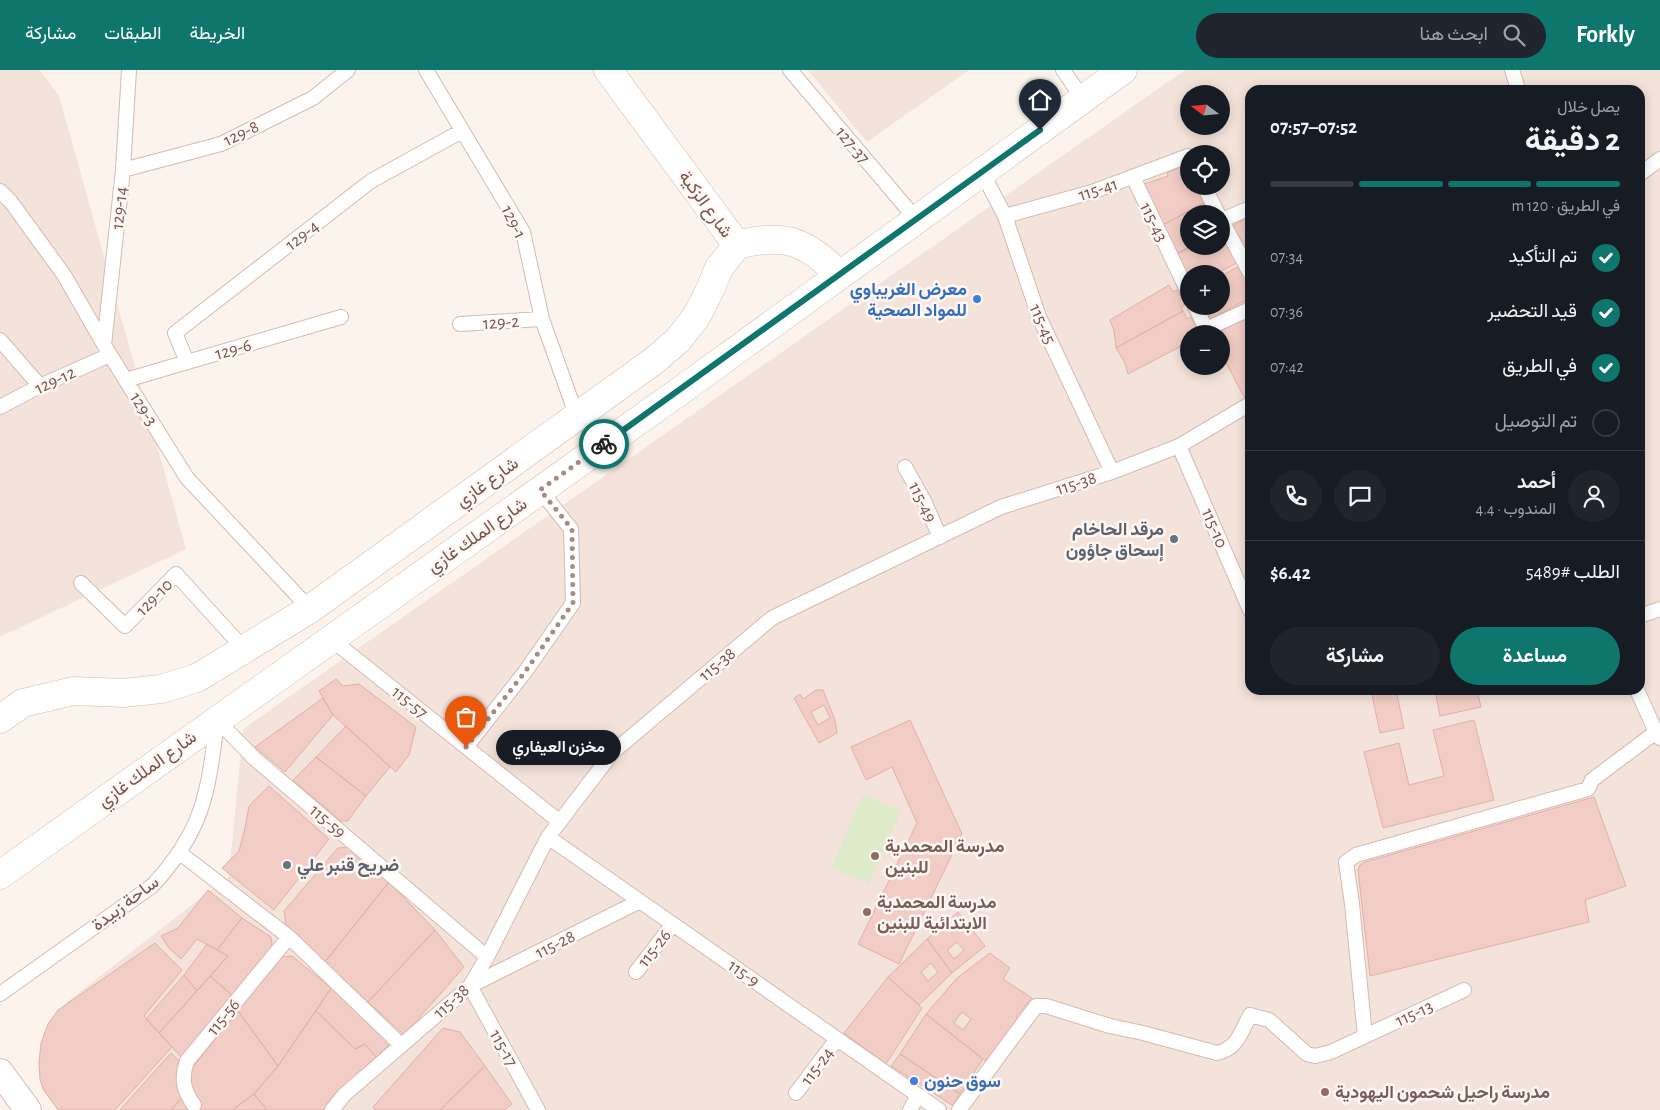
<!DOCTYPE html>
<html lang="ar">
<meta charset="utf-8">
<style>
body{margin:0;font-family:"Alegreya Sans",Vazirmatn,sans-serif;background:#20242c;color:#f1f3f6;direction:rtl;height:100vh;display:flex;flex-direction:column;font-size:19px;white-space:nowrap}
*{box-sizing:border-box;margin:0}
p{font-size:16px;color:#9ea1a6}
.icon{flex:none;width:28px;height:28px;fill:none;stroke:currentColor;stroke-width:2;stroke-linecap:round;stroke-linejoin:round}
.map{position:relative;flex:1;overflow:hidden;direction:ltr}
.details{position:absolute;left:1245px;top:15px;width:400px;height:610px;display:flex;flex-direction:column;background:#171b24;border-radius:15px;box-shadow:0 2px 12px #0003;direction:rtl}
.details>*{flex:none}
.needle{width:32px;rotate:286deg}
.controls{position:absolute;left:1180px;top:15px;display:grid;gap:10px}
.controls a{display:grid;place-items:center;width:50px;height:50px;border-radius:50%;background:#171b24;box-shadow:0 2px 12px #0003;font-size:25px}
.pin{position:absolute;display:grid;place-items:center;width:42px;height:42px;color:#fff;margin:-51px -21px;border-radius:50% 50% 50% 0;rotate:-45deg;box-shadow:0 0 5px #0007}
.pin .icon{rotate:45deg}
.courier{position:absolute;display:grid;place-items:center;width:50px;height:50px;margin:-25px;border:4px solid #0f766e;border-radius:50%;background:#fff;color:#222;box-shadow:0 1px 6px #0007}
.bubble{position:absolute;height:35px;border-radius:18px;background:#171b24;box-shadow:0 2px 12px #0003;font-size:16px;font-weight:700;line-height:35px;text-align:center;direction:rtl}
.summary em{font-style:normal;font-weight:700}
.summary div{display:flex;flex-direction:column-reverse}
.summary{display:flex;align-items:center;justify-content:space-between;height:85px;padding:0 25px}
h1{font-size:32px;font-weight:700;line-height:38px}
.bar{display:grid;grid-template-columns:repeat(4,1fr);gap:8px 5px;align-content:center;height:60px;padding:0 25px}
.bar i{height:6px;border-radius:4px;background:#363941}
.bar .selected{background:#0f766e}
.bar p{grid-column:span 4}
.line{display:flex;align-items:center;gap:12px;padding:0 25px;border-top:1px solid #363941}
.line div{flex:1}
.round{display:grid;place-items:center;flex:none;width:52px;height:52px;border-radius:26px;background:#20242c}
ol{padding:0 25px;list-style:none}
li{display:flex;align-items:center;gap:15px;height:55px}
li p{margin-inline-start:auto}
li .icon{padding:5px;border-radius:50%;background:#0f766e;color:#fff;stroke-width:4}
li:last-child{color:#9ea1a6}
li i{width:28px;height:28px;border:2px solid #363941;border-radius:50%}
.action{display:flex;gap:10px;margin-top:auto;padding:10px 25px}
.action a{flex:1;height:58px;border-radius:30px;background:#0f766e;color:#fff;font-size:20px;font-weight:700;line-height:58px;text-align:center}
.action a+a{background:#20242c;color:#f1f3f6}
header{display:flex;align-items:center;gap:30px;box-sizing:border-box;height:70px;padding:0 25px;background:#0f766e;color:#fff}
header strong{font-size:24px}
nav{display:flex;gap:28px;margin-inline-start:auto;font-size:18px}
.search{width:350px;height:45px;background:#20242c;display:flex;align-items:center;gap:12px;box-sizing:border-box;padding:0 18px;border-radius:28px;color:#9ea1a6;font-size:19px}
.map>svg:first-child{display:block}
.residential{fill:#f4e3db;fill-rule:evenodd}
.green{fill:#deeaca}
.building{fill:#f1cdc5;stroke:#e3b0a6;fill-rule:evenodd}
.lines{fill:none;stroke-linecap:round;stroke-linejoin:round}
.lane-casing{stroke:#d2bbb4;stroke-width:16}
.street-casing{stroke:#d2bbb4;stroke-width:28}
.secondary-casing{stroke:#d4bab1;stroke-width:29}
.lane{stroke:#fff;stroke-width:14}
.street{stroke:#fff;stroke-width:26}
.secondary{stroke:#fff;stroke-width:28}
.done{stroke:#a68c86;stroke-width:5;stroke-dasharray:0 9}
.route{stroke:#0f766e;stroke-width:6}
.shop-dot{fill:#3f7fe0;stroke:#fef7f3;stroke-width:2}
.worship-dot{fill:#6b7280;stroke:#fef7f3;stroke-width:2}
.education-dot{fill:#8d6e63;stroke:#fef7f3;stroke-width:2}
.labels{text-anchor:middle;stroke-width:5;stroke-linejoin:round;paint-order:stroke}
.street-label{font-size:18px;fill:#78554f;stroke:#fef7f3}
.shop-label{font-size:18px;font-weight:bold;fill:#366cbe;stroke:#fef7f3;text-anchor:end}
.worship-label{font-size:18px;font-weight:bold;fill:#5b616d;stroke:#fef7f3;text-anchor:end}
.education-label{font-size:18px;font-weight:bold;fill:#785e54;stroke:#fef7f3;text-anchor:start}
</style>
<header>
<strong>Forkly</strong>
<div class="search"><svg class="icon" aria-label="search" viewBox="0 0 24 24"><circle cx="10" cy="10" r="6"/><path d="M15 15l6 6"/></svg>ابحث هنا</div>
<nav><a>الخريطة</a><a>الطبقات</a><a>مشاركة</a></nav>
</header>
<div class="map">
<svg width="1660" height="1040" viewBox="0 0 1660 1040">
<rect width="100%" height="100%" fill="#fcf3ec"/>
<path class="residential" d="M0 0H40L59 26 186 479 0 567Z
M808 0H969L867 72Z
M1185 0H1660V1040H76L61 1018 67 932 229 806 243 659ZM1250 20H1640V620H1250ZM1189 24H1221V56H1189ZM1189 84H1221V116H1189ZM1189 144H1221V176H1189ZM1189 204H1221V236H1189ZM1189 264H1221V296H1189Z"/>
<path class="green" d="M863 725 901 741 869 814 831 797Z"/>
<path class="building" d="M1188 94 1189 116H1201L1207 131 1161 156 1141 115 1168 106 1167 103Z
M1204 133 1206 136 1208 135 1213 144H1189V148L1181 152 1189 165V176H1191L1178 183 1176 179 1172 182 1163 155Z
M1250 147V178L1243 182 1231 161 1235 154Z
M1221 162 1242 190 1216 204H1189V209L1176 185 1193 176H1221Z
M1241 195 1250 206V228L1214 247H1209L1203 236H1221V206Z
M1169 215 1173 222 1177 220 1185 235 1181 237 1183 241 1116 278 1114 261 1110 250Z
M1183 241 1187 249 1191 247 1198 261 1194 264H1189V272L1128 304 1125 293 1116 278Z
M1250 246V324L1244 327 1221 283V264H1215Z
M336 609 343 616 359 614 416 657 409 685 396 702 333 645 319 621Z
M816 620H823L835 650 837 663 819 673 794 628 800 624 803 629ZM824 635 830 648 818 655 811 642Z
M1371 620H1396L1404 658 1380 663Z
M1435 620H1477L1481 637 1440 646Z
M323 628 333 645 285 702 255 677Z
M910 650 962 764 899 894 858 874 917 753 892 697 866 710 851 677Z
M1474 650 1494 730 1383 758 1364 682 1399 673 1409 715 1444 706 1433 660Z
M346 656 390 697 366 726 316 687Z
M316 687 366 726 348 751H341L293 710Z
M269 716 329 769 274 840 222 798 239 781 245 758 249 736Z
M1594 727 1626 816 1585 830 1589 852 1370 906 1358 800 1360 795 1365 792Z
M355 777 389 812 325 892 286 855 284 841 338 778Z
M389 812 435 860 368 932 325 892Z
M208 820 242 848 217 880 197 869 181 889 169 878 161 866 178 858Z
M958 842 985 876 952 903 927 869ZM957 872 964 880 954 889 947 880Z
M242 848 271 867 272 873 271 882 235 928 210 906 228 886 217 880Z
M435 860 464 897 404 965 368 932Z
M927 869 952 903 919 935 888 907ZM931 893 938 902 928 911 921 902Z
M155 873 182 900 144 946 172 977 115 1040H58L43 1019 40 1009 39 993 41 973 48 954 58 940Z
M207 874 228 886 197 921 184 905Z
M990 883 1010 898 1003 909 1032 928 1016 947 1020 950 988 993 926 944 957 908ZM962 942 971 949 963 960 954 953Z
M292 886 331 918 278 996 238 941 281 887Z
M184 905 197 921 159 963 146 949Z
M210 906 235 928 182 988 159 963Z
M888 907 922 938 886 994 844 963Z
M331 918 392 972 376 987 365 974 355 979 316 941Z
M238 941 278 996 254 1024 232 1040H195L190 1001Z
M316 941 355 979 365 974 376 987 337 1022 323 1040H267L254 1024 278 996Z
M926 944 983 989 960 1024 900 984Z
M443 958 460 962 485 996 440 1040H375L373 1037Z
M171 983 181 993 184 1026 171 1040H120Z
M900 984 960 1024 952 1035 891 996Z
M485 996 512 1034 504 1040H440Z
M254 1024 267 1040H232Z
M184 1026 195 1040H171Z"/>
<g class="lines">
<defs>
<path id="lane" d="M426 0 523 162 542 249 577 347
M790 0 916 149
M1063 0 1083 29
M1512 0 1518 19
M123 100 221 74 313 28 348 0
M982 102 1005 146 1039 247 1112 402
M1640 104 1660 89
M1133 107 1189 224
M1204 116 1218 144
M0 121 11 132 64 205 110 285 187 408 310 539
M1005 146 1092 122 1188 86 1189 88
M1221 149 1250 203
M1222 150 1250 138
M1195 236 1206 259 1250 239
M460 254 542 249
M0 270 40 316
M104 275 123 100 129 0
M187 292 175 263 371 111 462 61
M126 310 341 247
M0 337 40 316 110 285
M1179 376 1250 540
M905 397 924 431 940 467
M81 513 125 556 176 504 244 579
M1640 546 1660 539
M331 569 560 752
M1637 620 1656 662 1660 668
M217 650 254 688 487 887
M466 677 525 602 573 533 571 459 540 420
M548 767 939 1040
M180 783 289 867 401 975
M636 902 673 854
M0 924 152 816C204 760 208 723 217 651
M1365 966 1352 834 1346 792 1356 785 1588 719 1592 710 1656 662
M796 1023 837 969
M194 1035C183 1020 181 1008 187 991L289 867
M332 1040 344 1025 470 916 487 887 548 767 613 682 772 548 1001 437 1112 402 1179 376 1250 334
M538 1040 470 916 640 831
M910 1040 918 1025
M959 1040 1036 936H1046L1110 956 1143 963 1217 983C1238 978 1241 962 1250 945L1269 950 1307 984 1315 986 1331 982 1464 920"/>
<path id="street" d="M0 1002 28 1040"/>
<path id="secondary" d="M608 0 737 175
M737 175C783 163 806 170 839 205
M0 649 23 633 73 621 124 623 161 619 197 608 310 539 655 290 678 270 696 247 709 222 719 198 737 175
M0 805 687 316 1123 0"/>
</defs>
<use href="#lane" class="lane-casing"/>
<use href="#street" class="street-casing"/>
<use href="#secondary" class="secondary-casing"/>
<use href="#lane" class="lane"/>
<use href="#street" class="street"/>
<use href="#secondary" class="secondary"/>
</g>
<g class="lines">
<path class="done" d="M466 677 525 602 573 533 572 459 540 420 604 374"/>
<path class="route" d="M604 374 1040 60"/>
</g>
<g class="shop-dot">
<circle cx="977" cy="229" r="5"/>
<circle cx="914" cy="1011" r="5"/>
</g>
<g class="worship-dot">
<circle cx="1174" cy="469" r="5"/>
<circle cx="287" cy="795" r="5"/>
</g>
<g class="education-dot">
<circle cx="875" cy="786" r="5"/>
<circle cx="867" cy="842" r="5"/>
<circle cx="1325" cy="1022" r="5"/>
</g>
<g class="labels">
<g class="street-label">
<text transform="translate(241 63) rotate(-26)" y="6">129-8</text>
<text transform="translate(853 75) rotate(50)" y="6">127-37</text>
<text transform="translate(1098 119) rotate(-18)" y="6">115-41</text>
<text transform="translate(706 134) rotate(54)" y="6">شارع الزكية</text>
<text transform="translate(119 138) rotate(-84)" y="6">129-14</text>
<text transform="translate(514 152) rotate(64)" y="6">129-1</text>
<text transform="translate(1154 152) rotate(64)" y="6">115-43</text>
<text transform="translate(302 165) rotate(-38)" y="6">129-4</text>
<text transform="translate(501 252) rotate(-4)" y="6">129-2</text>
<text transform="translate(1043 254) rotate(67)" y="6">115-45</text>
<text transform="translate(233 279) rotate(-16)" y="6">129-6</text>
<text transform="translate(55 310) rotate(-25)" y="6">129-12</text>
<text transform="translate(144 339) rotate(58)" y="6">129-3</text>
<text transform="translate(487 412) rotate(-36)" y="6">شارع غازي</text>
<text transform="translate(1076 413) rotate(-18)" y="6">115-38</text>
<text transform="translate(923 432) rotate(64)" y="6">115-49</text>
<text transform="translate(1215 458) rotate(67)" y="6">115-10</text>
<text transform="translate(477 465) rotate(-35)" y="6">شارع الملك غازي</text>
<text transform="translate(154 527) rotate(-46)" y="6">129-10</text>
<text transform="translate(717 594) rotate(-40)" y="6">115-38</text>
<text transform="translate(410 632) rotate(39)" y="6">115-57</text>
<text transform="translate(147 699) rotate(-36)" y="6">شارع الملك غازي</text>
<text transform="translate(328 751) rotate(41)" y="6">115-59</text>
<text transform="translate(125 833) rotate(-37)" y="6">ساحة زبيدة</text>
<text transform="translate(555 874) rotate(-27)" y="6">115-28</text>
<text transform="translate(654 878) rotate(-52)" y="6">115-26</text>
<text transform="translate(744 903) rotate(35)" y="6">115-9</text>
<text transform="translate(451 931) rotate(-42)" y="6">115-38</text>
<text transform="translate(1414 943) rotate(-25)" y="6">115-13</text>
<text transform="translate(223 947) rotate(-51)" y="6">115-56</text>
<text transform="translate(504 978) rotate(61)" y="6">115-17</text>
<text transform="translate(817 996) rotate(-53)" y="6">115-24</text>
</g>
<g class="shop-label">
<text x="967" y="225">معرض الغريباوي<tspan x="967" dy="21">للمواد الصحية</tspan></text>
<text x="924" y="1017" text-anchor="start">سوق حنون</text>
</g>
<g class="worship-label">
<text x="1164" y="465">مرقد الحاخام<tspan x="1164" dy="21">إسحاق جاؤون</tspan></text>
<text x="297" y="801" text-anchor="start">ضريح قنبر علي</text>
</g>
<g class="education-label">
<text x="885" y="782">مدرسة المحمدية<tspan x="885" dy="21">للبنين</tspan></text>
<text x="877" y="838">مدرسة المحمدية<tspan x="877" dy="21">الابتدائية للبنين</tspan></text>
<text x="1335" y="1028">مدرسة راحيل شحمون اليهودية</text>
</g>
</g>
</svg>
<div class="controls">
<a><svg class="needle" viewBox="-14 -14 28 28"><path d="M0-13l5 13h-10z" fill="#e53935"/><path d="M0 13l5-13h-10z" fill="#9ea1a6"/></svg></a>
<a><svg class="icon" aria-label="locate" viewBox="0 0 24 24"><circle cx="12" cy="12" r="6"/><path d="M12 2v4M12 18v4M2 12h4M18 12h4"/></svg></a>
<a><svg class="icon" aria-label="layers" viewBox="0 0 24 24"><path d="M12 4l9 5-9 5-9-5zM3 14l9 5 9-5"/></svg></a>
<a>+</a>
<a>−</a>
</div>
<div class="pin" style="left:466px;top:677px;background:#ea580c"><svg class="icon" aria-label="bag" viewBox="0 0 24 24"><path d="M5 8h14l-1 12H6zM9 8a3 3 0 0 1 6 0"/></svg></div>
<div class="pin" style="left:1040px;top:60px;background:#1f2937"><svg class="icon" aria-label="home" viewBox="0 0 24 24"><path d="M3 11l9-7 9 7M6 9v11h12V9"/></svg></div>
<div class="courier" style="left:604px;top:374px"><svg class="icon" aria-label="bike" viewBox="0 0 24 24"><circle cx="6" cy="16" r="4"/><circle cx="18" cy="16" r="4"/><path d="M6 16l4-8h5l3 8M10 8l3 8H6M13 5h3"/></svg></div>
<div class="bubble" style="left:496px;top:660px;width:125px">مخزن العيفاري</div>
<section class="details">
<div class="summary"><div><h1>2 دقيقة</h1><p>يصل خلال</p></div><em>07:52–07:57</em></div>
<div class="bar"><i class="selected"></i><i class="selected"></i><i class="selected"></i><i></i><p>في الطريق · 120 m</p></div>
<ol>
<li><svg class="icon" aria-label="check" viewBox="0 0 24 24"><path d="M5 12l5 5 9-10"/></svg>تم التأكيد<p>07:34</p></li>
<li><svg class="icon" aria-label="check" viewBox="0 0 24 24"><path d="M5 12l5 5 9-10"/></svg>قيد التحضير<p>07:36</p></li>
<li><svg class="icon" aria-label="check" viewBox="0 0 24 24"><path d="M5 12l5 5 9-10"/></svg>في الطريق<p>07:42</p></li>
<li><i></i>تم التوصيل</li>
</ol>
<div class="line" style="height:90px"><a class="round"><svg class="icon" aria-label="person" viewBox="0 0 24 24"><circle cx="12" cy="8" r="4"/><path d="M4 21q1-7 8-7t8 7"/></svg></a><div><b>أحمد</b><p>المندوب · 4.4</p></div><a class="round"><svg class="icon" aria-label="chat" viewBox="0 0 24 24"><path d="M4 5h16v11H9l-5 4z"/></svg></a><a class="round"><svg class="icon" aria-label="phone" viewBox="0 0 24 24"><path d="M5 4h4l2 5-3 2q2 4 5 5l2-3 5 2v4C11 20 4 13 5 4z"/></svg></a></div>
<div class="line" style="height:65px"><div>الطلب #5489</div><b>$6.42</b></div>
<div class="action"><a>مساعدة</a><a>مشاركة</a></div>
</section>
</div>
